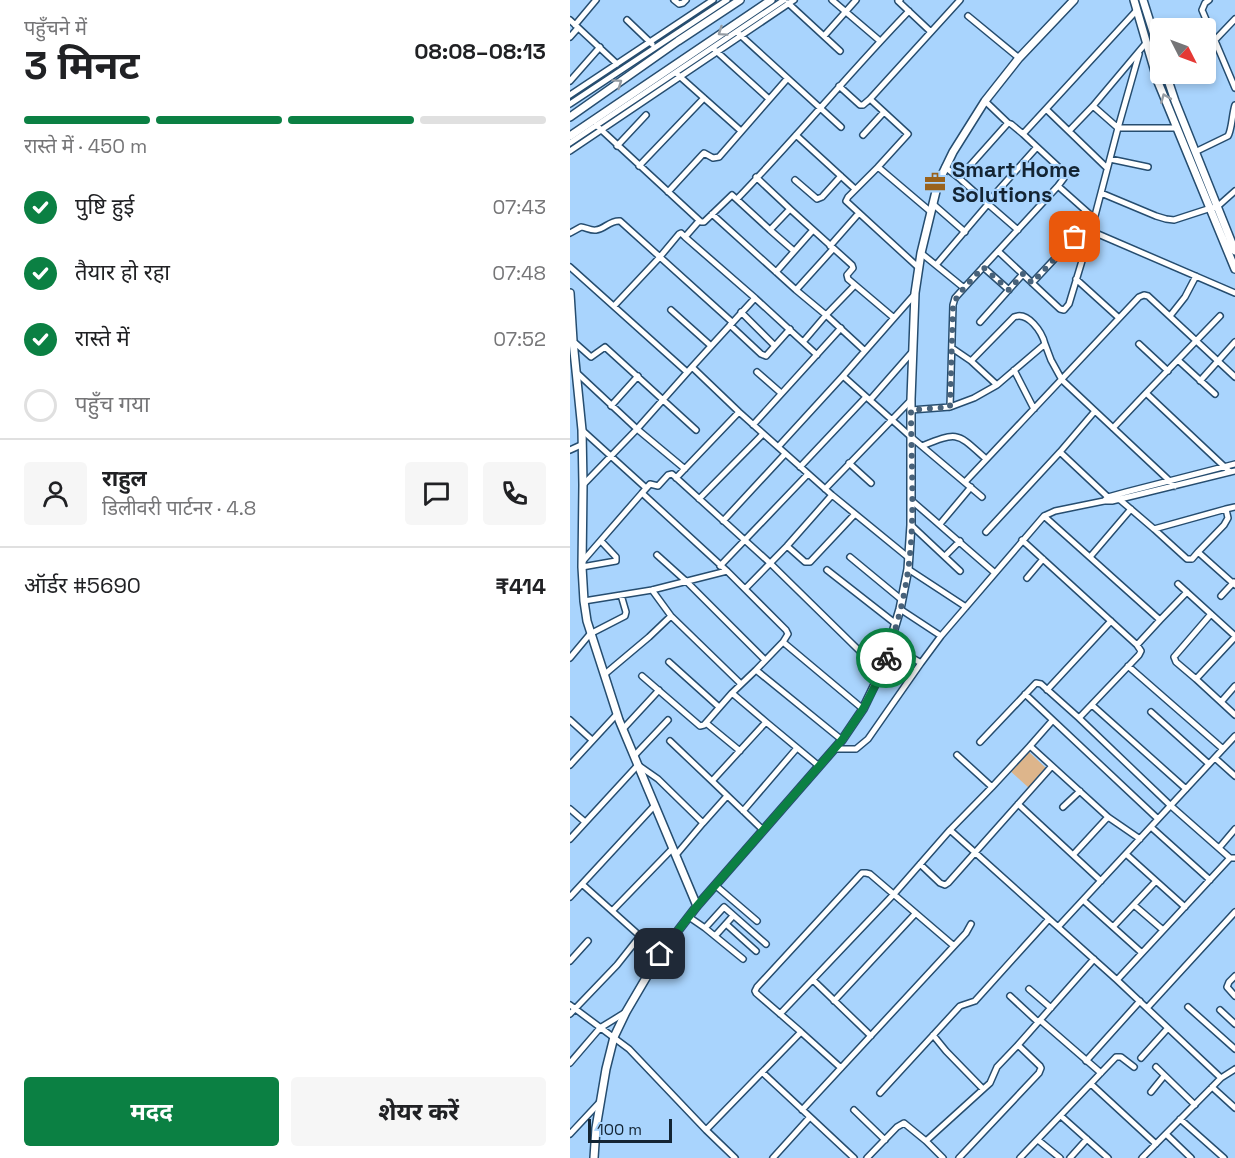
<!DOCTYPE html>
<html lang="hi">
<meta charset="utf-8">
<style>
body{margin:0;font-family:"Space Grotesk","Noto Sans Devanagari",sans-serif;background:#f6f6f6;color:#202124;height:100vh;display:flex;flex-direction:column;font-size:22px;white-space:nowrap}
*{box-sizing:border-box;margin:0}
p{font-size:20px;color:#757577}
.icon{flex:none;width:33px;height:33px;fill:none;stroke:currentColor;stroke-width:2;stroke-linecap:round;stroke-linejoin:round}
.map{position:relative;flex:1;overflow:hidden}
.side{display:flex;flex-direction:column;background:#fff;width:570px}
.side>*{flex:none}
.needle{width:39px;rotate:132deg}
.controls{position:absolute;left:580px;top:18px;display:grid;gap:12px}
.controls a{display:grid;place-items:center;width:66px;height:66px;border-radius:6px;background:#fff;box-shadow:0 3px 9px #0003;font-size:30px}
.scale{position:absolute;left:18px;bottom:15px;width:84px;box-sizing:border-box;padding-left:6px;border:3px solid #132433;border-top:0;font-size:16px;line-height:21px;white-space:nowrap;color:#132433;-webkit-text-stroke:4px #a9d4fd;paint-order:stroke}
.pin{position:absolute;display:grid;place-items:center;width:51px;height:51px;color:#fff;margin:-26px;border-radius:12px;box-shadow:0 3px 9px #0006}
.courier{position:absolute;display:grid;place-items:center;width:60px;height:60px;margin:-30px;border:4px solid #0b8043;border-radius:50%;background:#fff;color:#222;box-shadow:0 2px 8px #0007}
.headline em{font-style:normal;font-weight:700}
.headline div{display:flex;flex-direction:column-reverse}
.headline{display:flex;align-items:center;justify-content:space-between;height:102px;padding:0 24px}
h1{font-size:39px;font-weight:700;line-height:45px}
.bar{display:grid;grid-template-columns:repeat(4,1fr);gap:9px 6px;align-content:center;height:72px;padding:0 24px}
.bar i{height:8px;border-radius:4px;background:#e0e0e0}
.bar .on{background:#0b8043}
.bar p{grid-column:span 4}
.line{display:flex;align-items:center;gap:15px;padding:0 24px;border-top:2px solid #e0e0e0}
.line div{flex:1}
.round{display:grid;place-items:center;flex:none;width:63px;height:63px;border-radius:6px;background:#f6f6f6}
ol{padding:0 24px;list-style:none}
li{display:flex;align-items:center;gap:18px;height:66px}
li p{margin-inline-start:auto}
li .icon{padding:6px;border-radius:50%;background:#0b8043;color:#fff;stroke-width:4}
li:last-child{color:#757577}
li i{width:33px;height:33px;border:3px solid #e0e0e0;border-radius:50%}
.button{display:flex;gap:12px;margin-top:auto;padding:12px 24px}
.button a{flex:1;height:69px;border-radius:6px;background:#0b8043;color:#fff;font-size:24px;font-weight:700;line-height:69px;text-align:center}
.button a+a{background:#f6f6f6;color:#202124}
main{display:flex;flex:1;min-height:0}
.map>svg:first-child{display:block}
.green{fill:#ddb58b}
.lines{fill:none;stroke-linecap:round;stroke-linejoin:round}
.minor-casing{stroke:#264d6f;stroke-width:8}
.tertiary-casing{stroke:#264d6f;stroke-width:10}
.minor{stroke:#fff;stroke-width:5}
.tertiary{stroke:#fff;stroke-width:7}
.oneway{stroke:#959ca3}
.done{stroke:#48627a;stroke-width:6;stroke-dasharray:0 10.8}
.route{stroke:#0b8043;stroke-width:8}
.labels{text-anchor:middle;stroke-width:4.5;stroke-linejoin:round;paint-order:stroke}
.poi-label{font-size:22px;font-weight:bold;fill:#132433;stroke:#a9d4fd;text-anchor:start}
</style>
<main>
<section class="side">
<div class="headline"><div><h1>3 मिनट</h1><p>पहुँचने में</p></div><em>08:08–08:13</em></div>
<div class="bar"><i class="on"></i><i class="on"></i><i class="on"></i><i></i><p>रास्ते में · 450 m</p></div>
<ol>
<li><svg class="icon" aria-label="check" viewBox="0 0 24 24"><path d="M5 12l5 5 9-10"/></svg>पुष्टि हुई<p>07:43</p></li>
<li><svg class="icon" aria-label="check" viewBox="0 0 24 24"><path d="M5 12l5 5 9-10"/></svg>तैयार हो रहा<p>07:48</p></li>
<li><svg class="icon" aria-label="check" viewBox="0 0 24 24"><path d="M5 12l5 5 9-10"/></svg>रास्ते में<p>07:52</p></li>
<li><i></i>पहुँच गया</li>
</ol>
<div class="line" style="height:108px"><a class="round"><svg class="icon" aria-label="person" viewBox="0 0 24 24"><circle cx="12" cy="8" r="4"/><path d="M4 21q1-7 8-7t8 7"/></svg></a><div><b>राहुल</b><p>डिलीवरी पार्टनर · 4.8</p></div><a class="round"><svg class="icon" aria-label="chat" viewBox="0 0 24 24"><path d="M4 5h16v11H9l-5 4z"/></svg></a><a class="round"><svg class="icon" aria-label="phone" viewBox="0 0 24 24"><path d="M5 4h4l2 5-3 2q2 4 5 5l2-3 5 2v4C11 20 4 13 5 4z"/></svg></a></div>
<div class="line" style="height:78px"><div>ऑर्डर #5690</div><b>₹414</b></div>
<div class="button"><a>मदद</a><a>शेयर करें</a></div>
</section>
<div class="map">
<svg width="665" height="1158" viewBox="0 0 665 1158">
<rect width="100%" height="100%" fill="#a9d4fd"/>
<path class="green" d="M458 751 477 769 459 788 439 770Z"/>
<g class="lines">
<defs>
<path id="minor" d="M104 0 109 4 113 3 116 0
M262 0 310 41
M330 0 328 1 361 32
M639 0 635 3 632 10 665 88
M218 3 270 51
M398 16 449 58
M0 20 47 64
M57 20 82 44
M5 25 26 0
M168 33 271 127
M254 36 286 0
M0 37 8 28
M645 40 665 19
M576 43 523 106 548 128 521 231 665 293
M145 50 199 99
M569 54 548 128H607
M107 74 171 131
M0 81 30 47
M269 86 290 105H293L300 99
M0 95 143 0
M415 101 438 123
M0 104 157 0
M476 109 537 168
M26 125 131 222H134L162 195 200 230 220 209 282 265 283 268 277 275 278 279 324 318
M499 131 523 106
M226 135 285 189
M293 135 314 112
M0 143 214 0
M47 146 76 115
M0 151 224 0
M625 152 658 136C662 129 662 114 665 105
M540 159 578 167
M69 166 134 98
M308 167 278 197 276 201 349 268
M375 167 389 178
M186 177 220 209
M225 180 247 199 252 197 271 176
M488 186 524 218
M98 192 133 154 134 153 143 158 149 157 217 79
M531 193 586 216 596 219 604 220 641 208 647 207 665 191
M167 199C226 138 280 72 339 11
M417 203 467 147
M363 204 395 232
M418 204 389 178 438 123 441 124 453 134
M361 212 308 167 338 134 300 99 390 0
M142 214 226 290 263 249
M129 221 115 237 185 298
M200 230 224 251
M0 233 11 227C15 227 21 231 26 230 35 229 40 220 50 221L162 322
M260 246 289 213
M428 251 490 309 494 310 499 304 521 231
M351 253 394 288 488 186 494 178 495 173 453 134 567 10
M366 265 418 204 448 230
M0 267 117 372
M413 267 439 290
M206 272 243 230
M506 279 549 318
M462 283 505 237 510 236 517 242
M285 285 256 315 295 351
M226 290 256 315 233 342
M44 306 89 258 109 234 111 233 115 237
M101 310 140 345
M171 312 205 346
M600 316 615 297 626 276
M650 316 576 393 660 472
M410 322 453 274
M160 325 191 354 196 356 220 329
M3 341 21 357 35 347 126 430
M569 344 598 371
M382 348 401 361 427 385 475 344 481 360 492 380 605 486
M608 360 645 394
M401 361 444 317C458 311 472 332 475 344
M122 367 185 298 247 355
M444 370 464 409
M6 372 67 429 115 469
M187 372 211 393
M273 376 345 294
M630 381 665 342
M300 400 343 351
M41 406 68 376
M380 407 404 398 427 385
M341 410 380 407 383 305 385 298 394 288
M525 411 490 452 541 500
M183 425 271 328
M543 428 576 393
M12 430 76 488
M352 446C389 431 387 433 416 459
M208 447 273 376 341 437 412 497
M0 450 11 445
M279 463 301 483
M230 467 296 397
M106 478 169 412
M395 482 569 297 574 295 578 296 665 377
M13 485 67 429 122 367 169 412 262 495 339 558
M255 489 341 400
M72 493 80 484 88 486 98 475 102 474 200 563 311 672
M129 499 193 434
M549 499 584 529 656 509
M341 500 425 573
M534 501 538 497 556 492 665 464
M665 507 656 509 658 518 654 525 628 552 665 585
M474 516 590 620 617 592
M153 521 215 454
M370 524 401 487
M341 525 390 571
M584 529 617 559H622L628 552
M416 532 490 452
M217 546 235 562H240L285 514
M87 555 117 582 195 660
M375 556 390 541
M280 557 332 600
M520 557 561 509
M12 562 72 493 157 571 216 630 218 634 213 642 293 709
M150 566 238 474
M12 567 46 561V557L31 541
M338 569 396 607
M257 570 326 624
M457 578 473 559
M608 584 665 636
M175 589 217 546 262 495
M82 590 101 616 171 684
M651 596 664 582
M14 601 82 590 157 571
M330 609 371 636
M665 637 626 679 665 715
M213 642 186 670 272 740
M320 645 351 663
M567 645 590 620
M0 658 20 634 55 616 56 612 51 595
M99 662 149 707
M558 666 653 749
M35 674 79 637 101 616
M72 676 130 726 134 725 162 693 186 670
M626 679 606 662 604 657 641 614
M477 690 541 621
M162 693 196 722
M455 694 588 819
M651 702 665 686
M522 705 616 789
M581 712 639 764
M509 718 601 806 660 858
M0 720 22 740
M136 723 170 751
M53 729 89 690
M100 741 142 781 196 722 249 766
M410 742 466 683 471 684 509 718 569 655 571 651 567 645 452 540
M460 746 482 721
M266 749H286L298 739 351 663 371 636 474 516 485 511 534 501H542L665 471
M387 755 422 787
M64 756 98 720
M645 758 665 776
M0 765 47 714
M142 781 193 830
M448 804 531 881
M493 807 510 791
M0 809 15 822
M173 811 227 748
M133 823 157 796
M581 827 640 880
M380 830 547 980 660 858H665
M0 839 68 765 88 779 133 823 106 855
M649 848 665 829
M556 854 615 907
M503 855 538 817
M350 864 370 883 375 885 378 883 482 766
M12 884 90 954
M145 885 187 921
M0 897 85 805
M513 900 572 953
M564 905 593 930
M43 910 103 848
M119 917 135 928 154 907 196 944
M156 924 186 951
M488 927 665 736
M543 927 586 881
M135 928 173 959
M145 936 163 916
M0 961 18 941
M665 976 659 982 657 987 665 996
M243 980 301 1036
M547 980 651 1078
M459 989 481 1008
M440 996 468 1022
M264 1001 345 914
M0 1005 59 1049 136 1130 231 1032 186 993 185 991 187 987 292 873H296L300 874 384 946
M618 1007 665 1049
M577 1008 665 912
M650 1010 665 1024
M0 1014 47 965 70 936
M210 1014 324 894 380 830 422 787 460 746 538 817 570 839
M470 1020 531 1073
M231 1032 271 1068
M363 1035 376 1051 413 1089
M571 1058 598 1028
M516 1061 570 1001
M0 1063 30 1028 56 1012
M586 1067 625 1105
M192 1072 284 1158
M521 1084 586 1144
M642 1087 665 1108
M581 1092 594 1076
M310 1093 390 1006 405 1001 479 919
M232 1110 396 933 401 924
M284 1110 315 1140
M491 1116 538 1158
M610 1119 654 1158
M136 1130 165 1158
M0 1134 29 1103
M596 1134 621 1158
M468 1140 490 1158
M356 1141 420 1083 427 1067 448 1045
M203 1158 240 1117
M297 1158 327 1127 334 1123 356 1141 373 1158
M389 1158 469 1073 471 1068 470 1066 448 1045 524 959
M450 1158 546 1057H551L564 1067
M500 1158 517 1139
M572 1158 651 1078 665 1069"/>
<path id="tertiary" d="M564 0 588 82 665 269
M573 0 591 57
M596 74 605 101 665 251
M0 117 108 41 170 0
M0 136 201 0
M0 293 3 341 12 430 13 485 12 567 14 601 17 621 49 720 127 906
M24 1158 26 1128 36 1069 44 1037 56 1012 90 954 127 906 272 740 293 709 311 672 330 609 338 569 341 525V399L345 293 351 253 368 183 383 152 415 101 449 58 504 0"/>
</defs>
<use href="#minor" class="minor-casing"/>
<use href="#tertiary" class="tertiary-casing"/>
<use href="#minor" class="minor"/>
<use href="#tertiary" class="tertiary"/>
</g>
<defs><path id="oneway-chevron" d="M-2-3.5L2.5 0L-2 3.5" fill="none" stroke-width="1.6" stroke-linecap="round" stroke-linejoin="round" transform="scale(1.5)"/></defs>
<g class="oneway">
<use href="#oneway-chevron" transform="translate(152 32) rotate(146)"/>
<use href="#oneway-chevron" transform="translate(48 83) rotate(-35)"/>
<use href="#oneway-chevron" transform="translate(595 98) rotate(-112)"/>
</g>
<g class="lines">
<path class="done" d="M316 658C325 632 333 604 337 577 346 524 341 464 341 410L380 407 383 305 388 295 413 267 439 290 453 274 462 283 505 237"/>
<path class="route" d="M90 954 127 906 272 740 293 709 308 680 316 658"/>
</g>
<defs>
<symbol id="office-bare" viewBox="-9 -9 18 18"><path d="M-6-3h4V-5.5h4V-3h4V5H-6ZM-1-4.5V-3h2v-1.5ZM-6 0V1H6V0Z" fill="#99621c" stroke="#a9d4fd" stroke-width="2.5" paint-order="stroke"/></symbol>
</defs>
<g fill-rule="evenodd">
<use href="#office-bare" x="350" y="167" width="30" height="30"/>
</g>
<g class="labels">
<g class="poi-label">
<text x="382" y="177">Smart Home<tspan x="382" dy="25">Solutions</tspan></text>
</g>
</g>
</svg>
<div class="controls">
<a><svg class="needle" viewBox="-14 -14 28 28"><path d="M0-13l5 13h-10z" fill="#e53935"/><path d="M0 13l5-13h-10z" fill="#757577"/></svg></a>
</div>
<div class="scale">100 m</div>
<div class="pin" style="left:505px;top:237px;background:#ea580c"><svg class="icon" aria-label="bag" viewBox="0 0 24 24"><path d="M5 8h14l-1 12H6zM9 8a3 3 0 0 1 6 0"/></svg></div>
<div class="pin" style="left:90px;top:954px;background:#1f2937"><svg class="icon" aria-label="home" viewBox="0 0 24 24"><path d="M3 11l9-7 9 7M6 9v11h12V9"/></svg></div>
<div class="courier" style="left:316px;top:658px"><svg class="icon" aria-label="bike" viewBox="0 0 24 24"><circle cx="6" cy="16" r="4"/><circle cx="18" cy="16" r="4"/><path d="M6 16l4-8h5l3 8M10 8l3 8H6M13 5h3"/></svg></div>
</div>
</main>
